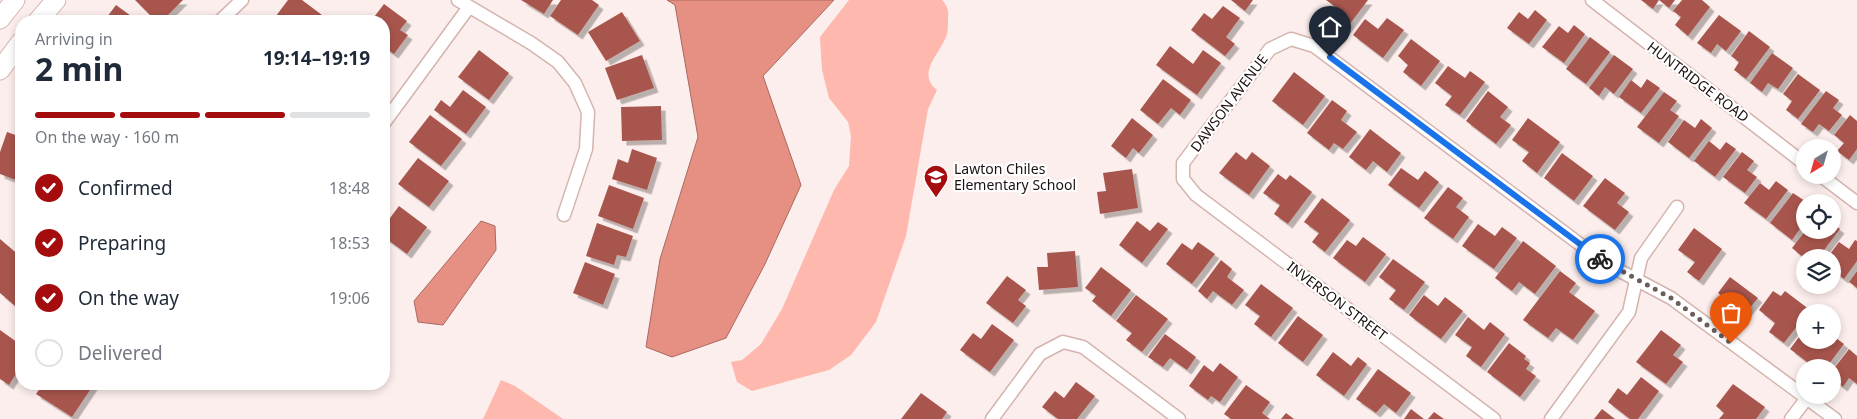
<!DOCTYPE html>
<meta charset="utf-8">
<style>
body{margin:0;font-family:"Noto Sans",sans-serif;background:#f6f6f7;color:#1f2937;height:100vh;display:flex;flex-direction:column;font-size:19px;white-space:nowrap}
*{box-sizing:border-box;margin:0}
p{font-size:16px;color:#747a83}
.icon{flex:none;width:28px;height:28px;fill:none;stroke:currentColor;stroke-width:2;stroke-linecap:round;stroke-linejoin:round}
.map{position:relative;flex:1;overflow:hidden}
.details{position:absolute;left:15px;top:15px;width:375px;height:375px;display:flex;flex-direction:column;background:#fff;border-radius:20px;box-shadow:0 2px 8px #0003}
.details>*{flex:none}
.needle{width:32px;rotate:217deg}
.tools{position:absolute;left:1796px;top:139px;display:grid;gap:10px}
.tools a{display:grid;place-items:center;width:45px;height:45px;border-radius:50%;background:#fff;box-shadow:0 2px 8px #0003;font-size:25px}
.pin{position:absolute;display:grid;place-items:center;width:42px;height:42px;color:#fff;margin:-51px -21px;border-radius:50% 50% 50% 0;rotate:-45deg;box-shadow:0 0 5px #0007}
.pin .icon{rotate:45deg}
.courier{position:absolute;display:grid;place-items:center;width:50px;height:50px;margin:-25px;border:4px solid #1a73e8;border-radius:50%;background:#fff;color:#222;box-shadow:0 1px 6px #0007}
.head em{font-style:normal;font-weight:700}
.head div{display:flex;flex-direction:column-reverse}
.head{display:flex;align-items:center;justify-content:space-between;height:85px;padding:0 20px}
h1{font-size:32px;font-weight:700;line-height:38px}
.bar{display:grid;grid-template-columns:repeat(4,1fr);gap:8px 5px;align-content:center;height:60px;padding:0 20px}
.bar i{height:6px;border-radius:4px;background:#e0e1e3}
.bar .active{background:#a40c0e}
.bar p{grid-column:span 4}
ol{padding:0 20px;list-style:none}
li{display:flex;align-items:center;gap:15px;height:55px}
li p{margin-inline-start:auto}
li .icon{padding:5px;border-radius:50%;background:#a40c0e;color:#fff;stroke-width:4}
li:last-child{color:#747a83}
li i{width:28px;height:28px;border:2px solid #e0e1e3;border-radius:50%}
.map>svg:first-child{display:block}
.green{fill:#feb8ae}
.water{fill:#e68f83;stroke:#aa6960}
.building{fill:#a8574d;filter:url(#shadow)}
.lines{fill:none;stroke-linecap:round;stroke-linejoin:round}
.street-casing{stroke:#d5b4af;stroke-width:15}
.secondary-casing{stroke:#d5b4af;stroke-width:21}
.street{stroke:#fff;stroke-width:12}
.secondary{stroke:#fff;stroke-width:19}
.done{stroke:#6b5e5d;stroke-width:5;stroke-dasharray:0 9}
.route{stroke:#1a73e8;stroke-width:6}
.labels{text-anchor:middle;stroke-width:4.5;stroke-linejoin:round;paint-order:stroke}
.street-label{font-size:14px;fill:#1d1110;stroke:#fff}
.poi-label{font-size:14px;fill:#1d1110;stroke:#fff;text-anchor:start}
</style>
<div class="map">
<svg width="1857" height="419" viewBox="0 0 1857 419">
<defs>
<filter id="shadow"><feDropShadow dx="4.5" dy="4.5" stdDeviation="0" flood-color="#0004"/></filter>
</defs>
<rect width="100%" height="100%" fill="#fceeec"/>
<path class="green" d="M849 0H942C947 5 949 11 948 18 948 23 948 29 947 34 942 52 915 73 937 90L928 109 906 236 876 322 851 355 829 370 752 391 737 382 731 362 742 360 761 344 782 309 834 190 849 166 851 136 848 122 829 98 822 70 820 37Z
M501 380 515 386 563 419H483Z"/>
<path class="water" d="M667 0H834L763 76 801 185 765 264 726 338 672 357 646 347 660 259 698 137 675 5Z
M481 221 495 226 496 250 443 325 418 322 414 301Z"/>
<path class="building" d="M135 0H183L162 21H156Z
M288 0H302L322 15 317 21H274L273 20Z
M521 0H553L544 14Z
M561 0H592L599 5 578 35 550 16Z
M1231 0H1253L1245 11Z
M1326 0H1368L1346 29 1331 17 1337 8Z
M1641 0H1675L1669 8 1659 0 1653 9Z
M1682 0H1702L1710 7 1688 36 1675 25 1681 17 1673 11Z
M384 4 407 21 400 30 408 35 394 54 384 47V21H371Z
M116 5 138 21H104Z
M1223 6 1240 18 1226 37 1235 44 1225 56 1191 30 1204 13 1212 19Z
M1535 10 1547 20 1529 44 1507 28 1519 12 1528 19Z
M622 12 640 41 606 61 588 32Z
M1719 15 1741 31 1726 51 1717 44 1711 53 1697 43Z
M1387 18 1404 30 1383 58 1353 35 1365 19 1378 29Z
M1574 25 1585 34 1564 63 1542 47 1559 26 1568 33Z
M1749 31 1770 47 1746 79 1734 70 1739 62 1731 56Z
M1590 37 1610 52 1586 84 1566 69Z
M1411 39 1440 61 1421 86 1403 72 1408 65 1398 56Z
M1170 46 1193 64 1203 50 1221 63 1197 95 1156 65Z
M479 50 509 73 489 100 458 77Z
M1772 53 1793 68 1778 89 1768 83 1762 92 1750 83Z
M642 55 654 88 617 100 605 68Z
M1614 55 1633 69 1614 94 1605 87 1599 96 1589 88Z
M1448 66 1465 78 1470 71 1485 82 1460 115 1445 105 1452 96 1435 83Z
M1294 72 1325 96 1303 125 1272 101Z
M1798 74 1820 90 1798 119 1786 110 1792 101 1783 94Z
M1163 79 1191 100 1180 115 1171 108 1158 124 1140 110Z
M1647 79 1660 88 1641 113 1619 97 1631 80 1641 88Z
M463 90 486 107 466 134 434 110 441 100 450 107Z
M1488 91 1508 107 1500 117 1511 125 1496 144 1466 121Z
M1826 91 1839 100 1833 108 1842 115 1829 131 1819 124 1813 132 1801 124Z
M1664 92 1677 101 1670 110 1679 116 1659 143 1637 127Z
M1332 100 1347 111 1341 120 1357 132 1343 149 1334 143 1329 150 1307 133Z
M661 106 662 140 622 141 621 107Z
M430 115 462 139 441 166 409 142Z
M1850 115 1857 121V149L1849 160 1837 151 1844 143 1834 135Z
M1132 118 1153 135 1139 153 1133 148 1126 158 1111 146Z
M1528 118 1560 142 1537 173 1522 161 1529 152 1512 140Z
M1701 119 1712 128 1689 158 1668 142 1684 120 1695 128Z
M1370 129 1401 153 1387 172 1373 161 1366 170 1349 157Z
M7 132 21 137V182L0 174V152Z
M1709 141 1720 150 1726 142 1736 149 1715 177 1694 161Z
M632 149 657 158 647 190 612 179 618 159 628 163Z
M1236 152 1246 160 1252 152 1270 166 1249 195 1219 173Z
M1742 152 1754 161 1747 170 1757 177 1745 193 1723 177Z
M1562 153 1593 176 1574 201 1544 178Z
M418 158 449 181 429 207 398 184Z
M1401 168 1418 180 1425 171 1439 182 1419 208 1388 185Z
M1132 169 1138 208 1100 214 1097 192 1106 191 1103 173Z
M1278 174 1286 180 1290 175 1312 192 1288 224 1274 214 1280 205 1263 193Z
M1605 178 1625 193 1617 203 1629 212 1615 230 1583 206Z
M1776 181 1788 190 1766 219 1744 203 1760 183 1769 190Z
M609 185 644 198 633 229 598 216Z
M1448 187 1463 198 1456 207 1469 217 1453 239 1424 218Z
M1793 193 1805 201 1800 211 1805 215V222L1792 240 1770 223Z
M1322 198 1350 220 1325 252 1312 242 1319 233 1304 222Z
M399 206 427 227 407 254 384 237V226Z
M1137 221 1150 231 1158 222 1168 229 1142 263 1119 245Z
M597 223 633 236 626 257 617 255 614 265 586 256Z
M1832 223 1840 229 1818 258 1811 253 1808 258H1804L1792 248 1806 230H1832Z
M1478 224 1495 236 1502 227 1517 238 1494 269 1462 246Z
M1694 228 1722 249 1699 281 1687 272 1695 262 1678 250Z
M1363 237 1386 254 1365 282 1333 258 1347 240 1356 246Z
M0 239 21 257V311L0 293Z
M1855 240 1857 241V261L1844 279 1832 270V258H1827L1839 242 1849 249Z
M1523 241 1556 266 1535 294 1519 282 1512 291 1495 278Z
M1198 242 1215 254 1192 284 1166 264 1182 243 1192 250Z
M1075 251 1078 287 1039 290 1037 267H1048L1047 253Z
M1393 259 1425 282 1404 310 1389 299 1396 290 1379 277Z
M1221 260 1232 269 1227 277 1244 290 1232 305 1213 291 1207 299 1198 291Z
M585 262 615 274 603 305 573 293Z
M1101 267 1131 290 1111 316 1092 301 1096 296 1085 288Z
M1560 271 1576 283 1569 292 1595 311 1573 340 1556 328 1548 338 1523 320Z
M1857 271V288L1849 282Z
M1007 276 1026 290 1018 300 1026 306 1013 323 986 303Z
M1730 277 1758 298 1745 314 1718 293Z
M1261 284 1293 308 1271 337 1254 324 1260 316 1245 305Z
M1773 291 1781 296 1785 291 1810 310 1805 312V316L1784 343 1769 332 1775 323 1759 310Z
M1136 295 1168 319 1142 352 1126 340 1132 333 1116 321Z
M1424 295 1438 306 1445 297 1463 311 1441 339 1409 315Z
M1298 316 1323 335 1303 362 1278 343Z
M1468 317 1484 330 1490 322 1505 334 1481 367 1466 356 1472 347 1455 335Z
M992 324 1014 340 990 372 960 350 973 333 981 339Z
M1805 329V340H1832V335L1844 344 1826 368H1815L1790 349Z
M0 330 21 345V366L9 385 0 379Z
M1661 330 1681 345 1673 355 1683 362 1666 384 1636 362Z
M1165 334 1196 357 1187 370 1170 358 1163 367 1148 357Z
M1509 343 1526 356 1524 359 1530 363 1526 369 1536 376 1520 397 1487 372Z
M1849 349 1857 356V384L1849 378 1843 387 1832 379V371Z
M1333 352 1351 366 1358 357 1367 364 1344 396 1316 375Z
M1220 363 1238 377 1220 402 1211 396 1208 400 1189 386 1204 365 1213 372Z
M1378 369 1411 393 1396 413 1384 404 1376 413 1356 399Z
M1641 377 1659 391 1638 419H1630L1608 402 1618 388 1627 395Z
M1076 382 1095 396 1077 419H1058L1042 407 1055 391 1064 398Z
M43 384H94L72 417 36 394Z
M1733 384 1765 407 1756 419H1719L1724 413 1716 406Z
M1246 385 1270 402 1262 413 1270 419H1231L1224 414Z
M921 393 947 412 942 419H901Z
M1411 409 1424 419H1404Z
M1602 409 1615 419H1594Z
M1434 412 1444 419H1428Z
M1286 413 1294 419H1281Z"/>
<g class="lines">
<defs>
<path id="street" d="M458 0 531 43 558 62 575 83 588 112 586 149 564 215
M1592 0 1805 164
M220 21 242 0
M384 123 469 7
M1820 175 1857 203
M992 419 1040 354 1063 342 1083 347 1179 419
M1494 419 1196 195 1183 179V163L1270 49 1291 39 1314 46 1605 263 1671 298 1835 419
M1551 419 1629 312 1641 258 1677 207
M1791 419 1807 398"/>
<path id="secondary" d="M0 19 15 0
M38 21 56 0
M0 70 21 42"/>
</defs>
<use href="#street" class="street-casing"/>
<use href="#secondary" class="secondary-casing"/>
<use href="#street" class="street"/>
<use href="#secondary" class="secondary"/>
</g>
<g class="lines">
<path class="done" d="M1600 259 1671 298 1731 343"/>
<path class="route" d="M1330 57 1600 259"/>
</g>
<defs>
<symbol id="school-pin" viewBox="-11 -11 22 30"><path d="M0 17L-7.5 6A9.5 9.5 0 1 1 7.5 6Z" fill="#a40c0e" stroke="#fff"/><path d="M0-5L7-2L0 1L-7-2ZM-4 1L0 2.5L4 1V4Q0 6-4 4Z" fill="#fff"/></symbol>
</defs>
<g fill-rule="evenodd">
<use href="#school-pin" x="922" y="163" width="28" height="38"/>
</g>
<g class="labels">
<g class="street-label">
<text transform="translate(1698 82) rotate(37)" y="5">HUNTRIDGE ROAD</text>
<text transform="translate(1229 103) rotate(-53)" y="5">DAWSON AVENUE</text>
<text transform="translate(1337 301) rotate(37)" y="5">INVERSON STREET</text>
</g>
<g class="poi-label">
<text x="954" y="174">Lawton Chiles<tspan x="954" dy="16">Elementary School</tspan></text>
</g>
</g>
</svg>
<div class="tools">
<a><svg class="needle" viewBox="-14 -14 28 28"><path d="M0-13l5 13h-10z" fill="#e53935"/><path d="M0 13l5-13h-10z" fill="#747a83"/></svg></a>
<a><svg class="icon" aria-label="locate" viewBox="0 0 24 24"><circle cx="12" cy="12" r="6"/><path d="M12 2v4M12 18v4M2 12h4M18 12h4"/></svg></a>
<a><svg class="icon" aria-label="layers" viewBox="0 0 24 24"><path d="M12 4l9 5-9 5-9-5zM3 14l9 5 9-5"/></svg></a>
<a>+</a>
<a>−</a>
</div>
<div class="pin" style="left:1731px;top:343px;background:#ea580c"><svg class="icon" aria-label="bag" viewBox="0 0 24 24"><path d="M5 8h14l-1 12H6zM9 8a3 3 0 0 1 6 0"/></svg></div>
<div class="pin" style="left:1330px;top:57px;background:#1f2937"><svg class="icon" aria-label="home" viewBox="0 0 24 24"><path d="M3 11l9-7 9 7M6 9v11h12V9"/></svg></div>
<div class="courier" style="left:1600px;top:259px"><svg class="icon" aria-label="bike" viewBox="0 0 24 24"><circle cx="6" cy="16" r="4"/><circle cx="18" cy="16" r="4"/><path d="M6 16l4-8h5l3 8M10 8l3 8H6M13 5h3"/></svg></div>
<section class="details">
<div class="head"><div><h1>2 min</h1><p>Arriving in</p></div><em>19:14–19:19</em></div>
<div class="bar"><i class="active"></i><i class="active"></i><i class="active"></i><i></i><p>On the way · 160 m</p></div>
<ol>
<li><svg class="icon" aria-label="check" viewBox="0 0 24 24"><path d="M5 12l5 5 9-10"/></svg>Confirmed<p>18:48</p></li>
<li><svg class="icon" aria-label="check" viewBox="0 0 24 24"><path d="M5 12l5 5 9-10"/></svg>Preparing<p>18:53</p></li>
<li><svg class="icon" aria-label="check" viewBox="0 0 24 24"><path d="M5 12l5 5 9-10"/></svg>On the way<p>19:06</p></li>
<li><i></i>Delivered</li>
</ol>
</section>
</div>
